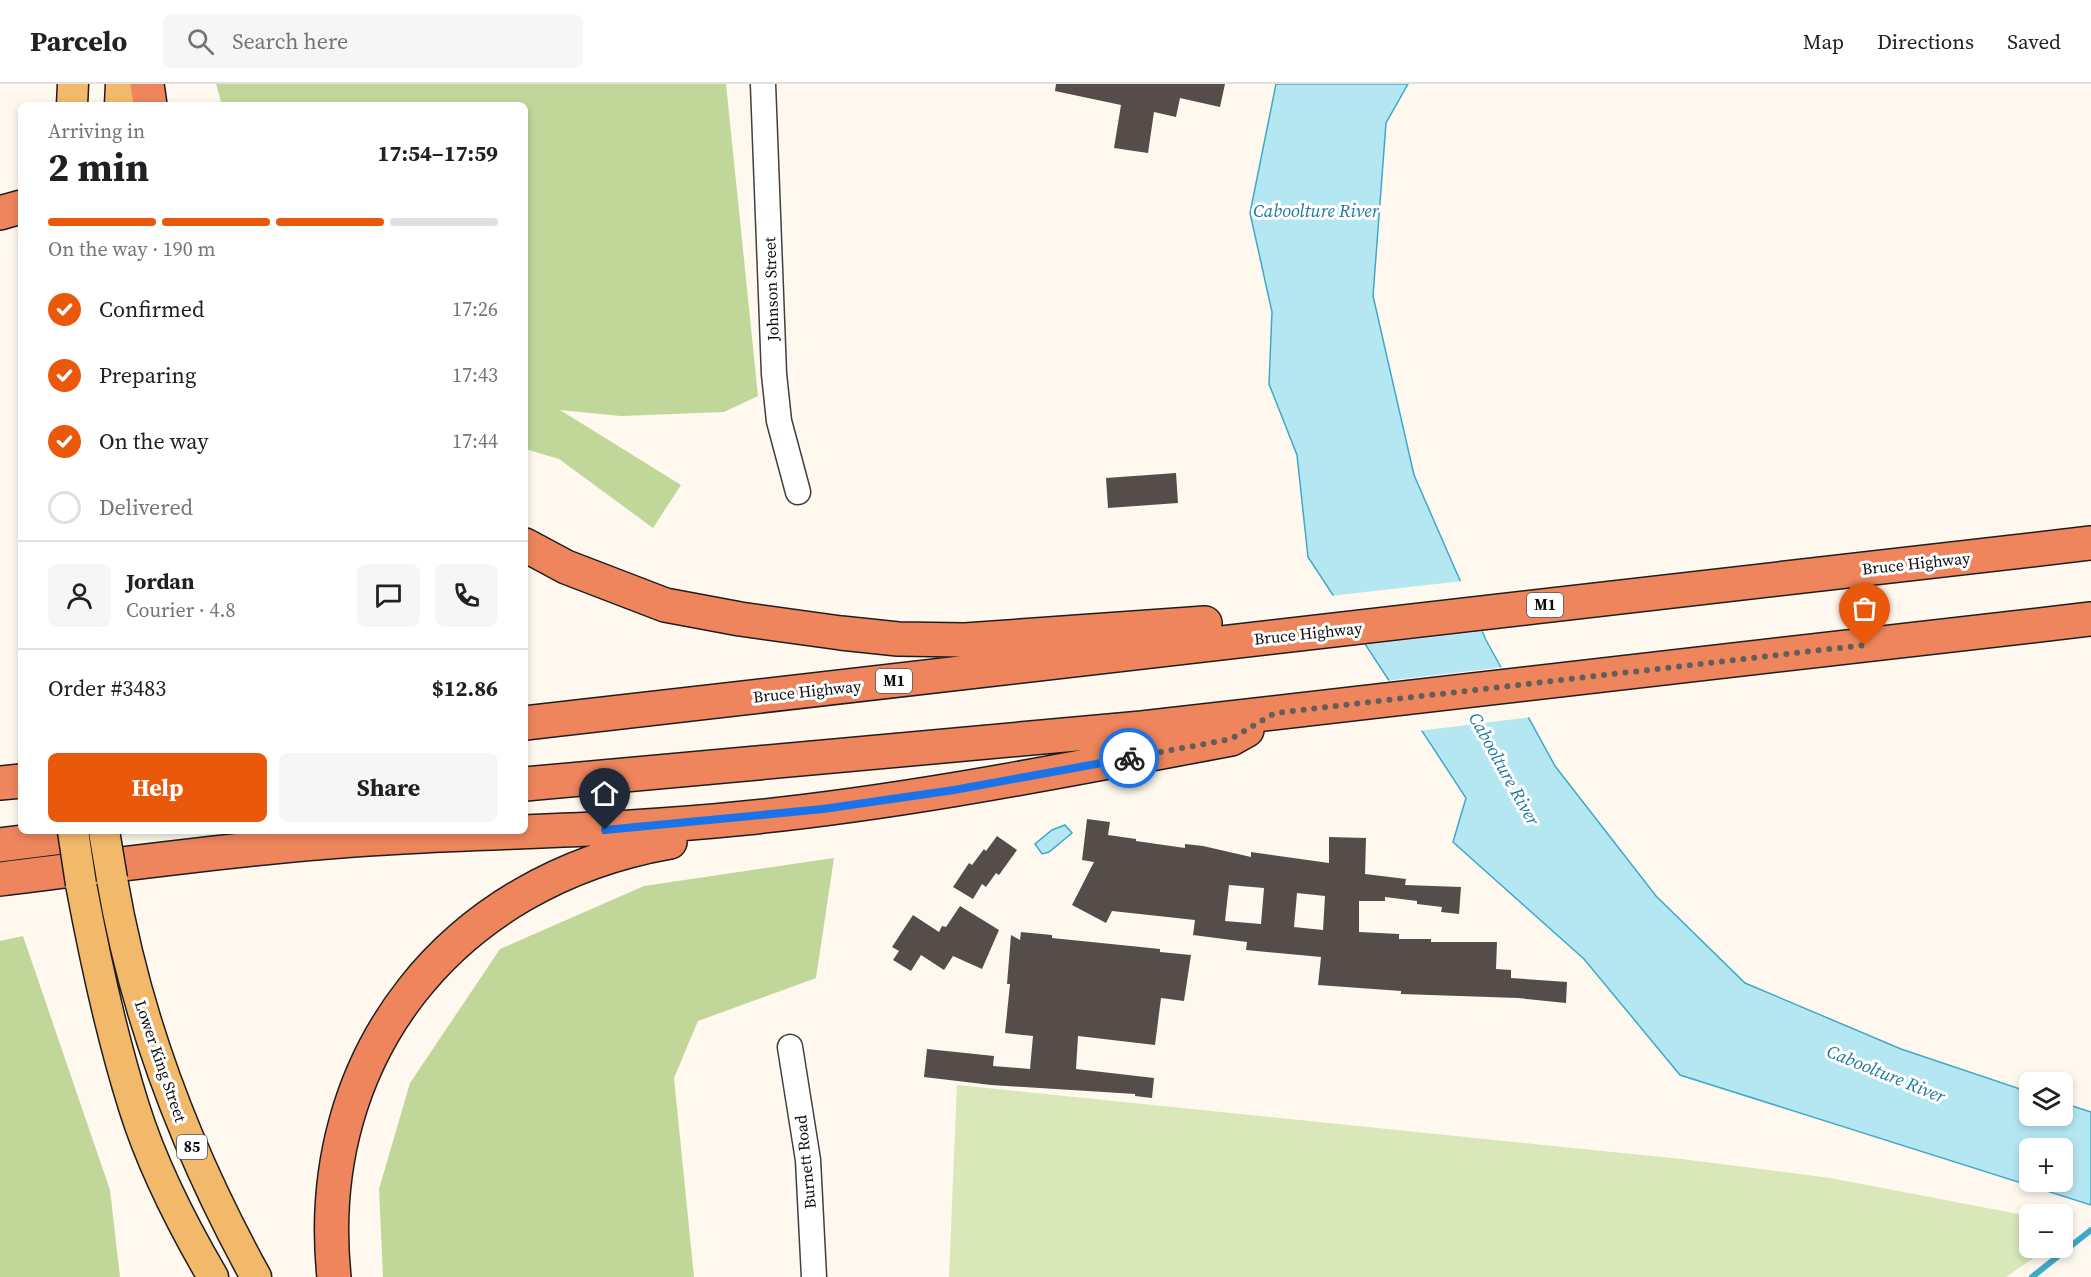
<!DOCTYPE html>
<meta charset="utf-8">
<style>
body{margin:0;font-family:"Source Serif 4",serif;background:#f6f6f6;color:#202124;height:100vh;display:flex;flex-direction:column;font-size:22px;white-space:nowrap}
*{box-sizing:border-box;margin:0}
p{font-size:20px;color:#757577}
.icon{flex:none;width:33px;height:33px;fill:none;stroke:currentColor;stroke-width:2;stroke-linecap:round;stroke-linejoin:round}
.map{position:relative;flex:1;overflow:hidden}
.side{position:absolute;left:18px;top:18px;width:510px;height:732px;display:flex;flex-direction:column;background:#fff;border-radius:9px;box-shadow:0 3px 9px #0003}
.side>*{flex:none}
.controls{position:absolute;left:2019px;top:988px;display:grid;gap:12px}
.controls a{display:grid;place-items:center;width:54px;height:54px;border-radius:9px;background:#fff;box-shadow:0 3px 9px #0003;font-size:30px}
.pin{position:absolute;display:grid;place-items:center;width:51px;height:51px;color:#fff;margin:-62px -26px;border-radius:50% 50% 50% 0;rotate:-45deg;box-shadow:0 0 6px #0007}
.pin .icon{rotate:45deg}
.courier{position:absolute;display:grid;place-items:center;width:60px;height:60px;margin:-30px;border:4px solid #1a73e8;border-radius:50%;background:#fff;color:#222;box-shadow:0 2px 8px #0007}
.overview em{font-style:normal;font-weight:700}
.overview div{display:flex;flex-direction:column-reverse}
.overview{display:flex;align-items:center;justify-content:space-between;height:102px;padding:0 30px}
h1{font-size:39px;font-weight:700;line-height:45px}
.bar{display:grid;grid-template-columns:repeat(4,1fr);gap:9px 6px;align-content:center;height:72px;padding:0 30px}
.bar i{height:8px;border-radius:4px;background:#e0e0e0}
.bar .current{background:#ea580c}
.bar p{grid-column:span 4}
.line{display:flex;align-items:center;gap:15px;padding:0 30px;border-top:2px solid #e0e0e0}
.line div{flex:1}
.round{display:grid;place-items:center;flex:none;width:63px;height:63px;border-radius:9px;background:#f6f6f6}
ol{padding:0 30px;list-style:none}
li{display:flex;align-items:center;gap:18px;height:66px}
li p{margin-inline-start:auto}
li .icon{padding:6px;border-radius:50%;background:#ea580c;color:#fff;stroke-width:4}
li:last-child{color:#757577}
li i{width:33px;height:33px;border:3px solid #e0e0e0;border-radius:50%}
.primary-button{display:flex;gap:12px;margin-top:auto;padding:12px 30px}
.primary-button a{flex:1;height:69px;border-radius:9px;background:#ea580c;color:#fff;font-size:24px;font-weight:700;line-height:69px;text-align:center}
.primary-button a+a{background:#f6f6f6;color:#202124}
header{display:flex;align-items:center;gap:36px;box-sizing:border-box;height:84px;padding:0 30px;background:#fff;border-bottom:2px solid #e0e0e0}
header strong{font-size:28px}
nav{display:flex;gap:33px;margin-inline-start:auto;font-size:21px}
.search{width:420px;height:54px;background:#f6f6f6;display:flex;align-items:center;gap:15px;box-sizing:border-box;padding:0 21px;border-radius:9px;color:#757577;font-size:22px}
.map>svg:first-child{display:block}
.green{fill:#d9e7b9}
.forest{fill:#c0d799}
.water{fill:#b5e7f3;stroke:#3fa9c8;stroke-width:1.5;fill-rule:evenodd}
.pier{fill:#fef8ee}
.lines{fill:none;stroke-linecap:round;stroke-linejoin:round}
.stream{stroke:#3fa9c8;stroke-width:6}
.building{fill:#564d4a;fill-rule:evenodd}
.minor-casing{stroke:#404040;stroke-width:27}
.major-casing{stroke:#1e1e1e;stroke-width:33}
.highway-casing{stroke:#1e1e1e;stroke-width:36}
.minor{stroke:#fff;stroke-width:24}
.major{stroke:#f3b96a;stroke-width:30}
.highway{stroke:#ee855d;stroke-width:33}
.major-bridge-casing{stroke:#1e1e1e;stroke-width:33;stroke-linecap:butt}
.major-bridge{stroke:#f3b96a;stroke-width:30}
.done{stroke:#615f5c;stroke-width:6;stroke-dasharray:0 10.8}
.route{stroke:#1a73e8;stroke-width:8}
.labels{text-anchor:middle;stroke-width:6;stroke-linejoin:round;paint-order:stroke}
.shield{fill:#fff;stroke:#565656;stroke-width:1.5}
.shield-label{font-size:15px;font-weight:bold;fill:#0d0d0d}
.street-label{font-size:16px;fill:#0d0d0d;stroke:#fff}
.water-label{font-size:18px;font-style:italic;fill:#1c799a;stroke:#fff}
</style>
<header>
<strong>Parcelo</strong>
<div class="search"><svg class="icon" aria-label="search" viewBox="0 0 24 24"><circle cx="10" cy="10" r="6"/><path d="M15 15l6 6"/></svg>Search here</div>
<nav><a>Map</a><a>Directions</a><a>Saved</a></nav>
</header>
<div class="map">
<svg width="2091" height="1193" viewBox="0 0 2091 1193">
<rect width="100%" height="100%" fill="#fef8ee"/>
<path class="green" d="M957 1001 1681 1075 1830 1094 2029 1132 2030 1164H2048L2006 1193H949Z"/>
<path class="forest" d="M216 0H726L758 312 724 328 621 332 560 326 681 401 653 444 559 375 525 365V21H222Z
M834 774 816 894 698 937 674 994 694 1193H383L379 1105 410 999 500 865 644 802Z
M23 852 110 1106 120 1193H0V857Z"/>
<path class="water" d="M1276 0H1408L1386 39 1373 212 1414 391 1486 556 1555 682 1656 812 1745 899 1901 965 2029 1008 2030 1032H2062L2063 1019 2091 1028V1121L1680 991 1584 875 1453 758 1466 714 1308 473 1297 371 1269 300 1272 228 1250 129ZM2030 1065H2062V1098H2030Z
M1065 741 1072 749 1049 768 1042 770 1035 760 1052 746Z"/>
<path class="pier" d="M1463 497 1486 547 1362 561 1330 512Z
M1504 583 1532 633 1418 647 1385 597Z"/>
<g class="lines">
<path class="stream" d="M2032 1193 2091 1146"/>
</g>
<path class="building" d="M1056 0H1225L1220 23 1180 14 1176 33 1154 28 1148 69 1114 64 1121 21 1055 7Z
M1176 389 1178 419 1108 424 1106 394Z
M1087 735 1110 738 1108 751 1136 755V757L1185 764V760L1203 762 1251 773V768L1329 779V753L1366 754 1365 790 1406 795 1405 801 1461 803 1459 830 1441 828 1442 823 1417 820V817L1385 813V817H1359V848L1399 850V855H1431V858H1497L1496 885 1511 886V894L1567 898 1566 919 1518 914 1401 910V907L1318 901 1321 873 1246 866 1247 858 1193 851 1195 836 1112 827 1106 839 1072 821 1094 778 1082 776ZM1229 801 1264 804 1261 840 1225 837ZM1297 809 1325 812 1323 846 1294 843Z
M997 752 1017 766 999 791 996 789 986 803 982 800 973 815 953 803 969 779 972 781 984 765 986 767Z
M960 822 999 846 982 885 953 872 944 886 921 871 911 887 893 876 899 867 892 863 913 831 939 848 942 842 946 843Z
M1021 848 1052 851V854L1160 865V868L1191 871 1184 917 1161 914 1155 961 1078 952 1076 985 1154 994 1152 1014 1135 1012V1010L991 1001 924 993 927 965 994 972 993 982 1030 985 1033 952 1005 949 1010 900H1007L1011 851 1020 856Z"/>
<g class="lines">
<defs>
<path id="minor" d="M763 0 774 290 779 337 798 408
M790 963 808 1076 814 1193"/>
<path id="major" d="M72 21 73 0
M120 21 121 0
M112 795C136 936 187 1068 256 1193
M81 800C95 875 111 950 134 1023 152 1081 182 1140 213 1193"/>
<path id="highway" d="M147 0 150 21
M0 129 21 123
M525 461 566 483 665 521 740 535 841 549 898 555 965 556 1205 539
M525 639 2091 459
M0 699 21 697
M525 700 1142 644 2091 535
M0 761 103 748
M0 795C134 779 268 760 403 753 517 747 631 746 745 734 908 718 1070 685 1231 655L1247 646
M334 1193C311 971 453 796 670 758"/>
</defs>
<use href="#minor" class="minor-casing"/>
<use href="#major" class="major-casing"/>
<use href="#highway" class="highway-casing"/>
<use href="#minor" class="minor"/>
<use href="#major" class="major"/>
<use href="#highway" class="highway"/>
<defs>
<path id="major-bridge" d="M73 747 81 800
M104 747 112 795"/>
</defs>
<use href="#major-bridge" class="major-bridge-casing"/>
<use href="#major-bridge" class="major-bridge"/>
</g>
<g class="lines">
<path class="done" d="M1129 674 1231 655 1275 629 1865 561"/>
<path class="route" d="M605 746 823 725 954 706 1129 674"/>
</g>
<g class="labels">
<g class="shield">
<rect x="1527" y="509" width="36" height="24" rx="4.5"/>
<rect x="876" y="585" width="36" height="24" rx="4.5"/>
<rect x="177" y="1051" width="30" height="24" rx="4.5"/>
</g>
<g class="shield-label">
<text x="1545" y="526">M1</text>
<text x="894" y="602">M1</text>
<text x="192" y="1068">85</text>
</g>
<g class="street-label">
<text transform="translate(771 205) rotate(-92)" y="6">Johnson Street</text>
<text transform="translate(1916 479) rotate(-6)" y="6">Bruce Highway</text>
<text transform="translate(1308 549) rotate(-6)" y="6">Bruce Highway</text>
<text transform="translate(807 607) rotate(-6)" y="6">Bruce Highway</text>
<text transform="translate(161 977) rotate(71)" y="6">Lower King Street</text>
<text transform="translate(805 1078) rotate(-96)" y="6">Burnett Road</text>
</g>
<g class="water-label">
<text x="1316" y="133">Caboolture River</text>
<text transform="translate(1504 685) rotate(61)" y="6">Caboolture River</text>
<text transform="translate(1886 990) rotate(22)" y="6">Caboolture River</text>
</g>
</g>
</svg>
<div class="controls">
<a><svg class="icon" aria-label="layers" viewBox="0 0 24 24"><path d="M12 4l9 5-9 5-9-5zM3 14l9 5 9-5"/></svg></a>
<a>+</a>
<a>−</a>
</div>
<div class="pin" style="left:1865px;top:561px;background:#ea580c"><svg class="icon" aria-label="bag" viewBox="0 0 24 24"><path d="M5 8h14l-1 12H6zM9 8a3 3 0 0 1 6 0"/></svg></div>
<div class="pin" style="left:605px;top:746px;background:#1f2937"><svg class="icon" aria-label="home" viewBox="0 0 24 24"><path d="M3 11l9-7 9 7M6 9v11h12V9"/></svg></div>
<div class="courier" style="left:1129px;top:674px"><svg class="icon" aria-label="bike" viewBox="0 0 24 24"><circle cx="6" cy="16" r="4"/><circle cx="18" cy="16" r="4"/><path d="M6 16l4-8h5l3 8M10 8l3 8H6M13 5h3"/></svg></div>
<section class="side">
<div class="overview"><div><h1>2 min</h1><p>Arriving in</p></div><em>17:54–17:59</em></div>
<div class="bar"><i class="current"></i><i class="current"></i><i class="current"></i><i></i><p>On the way · 190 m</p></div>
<ol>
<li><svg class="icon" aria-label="check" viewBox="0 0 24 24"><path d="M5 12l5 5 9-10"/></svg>Confirmed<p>17:26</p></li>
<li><svg class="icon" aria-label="check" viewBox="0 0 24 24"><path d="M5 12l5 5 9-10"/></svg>Preparing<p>17:43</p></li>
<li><svg class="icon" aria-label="check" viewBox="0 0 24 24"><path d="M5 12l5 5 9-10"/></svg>On the way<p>17:44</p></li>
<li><i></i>Delivered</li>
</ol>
<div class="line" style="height:108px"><a class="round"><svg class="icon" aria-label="person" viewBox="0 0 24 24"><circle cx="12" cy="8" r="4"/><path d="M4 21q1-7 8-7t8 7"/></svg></a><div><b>Jordan</b><p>Courier · 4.8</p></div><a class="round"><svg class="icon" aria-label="chat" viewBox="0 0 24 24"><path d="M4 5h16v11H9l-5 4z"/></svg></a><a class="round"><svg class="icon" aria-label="phone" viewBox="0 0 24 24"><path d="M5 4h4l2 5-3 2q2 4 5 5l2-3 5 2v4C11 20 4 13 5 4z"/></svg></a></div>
<div class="line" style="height:78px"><div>Order #3483</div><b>$12.86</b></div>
<div class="primary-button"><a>Help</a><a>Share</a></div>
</section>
</div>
